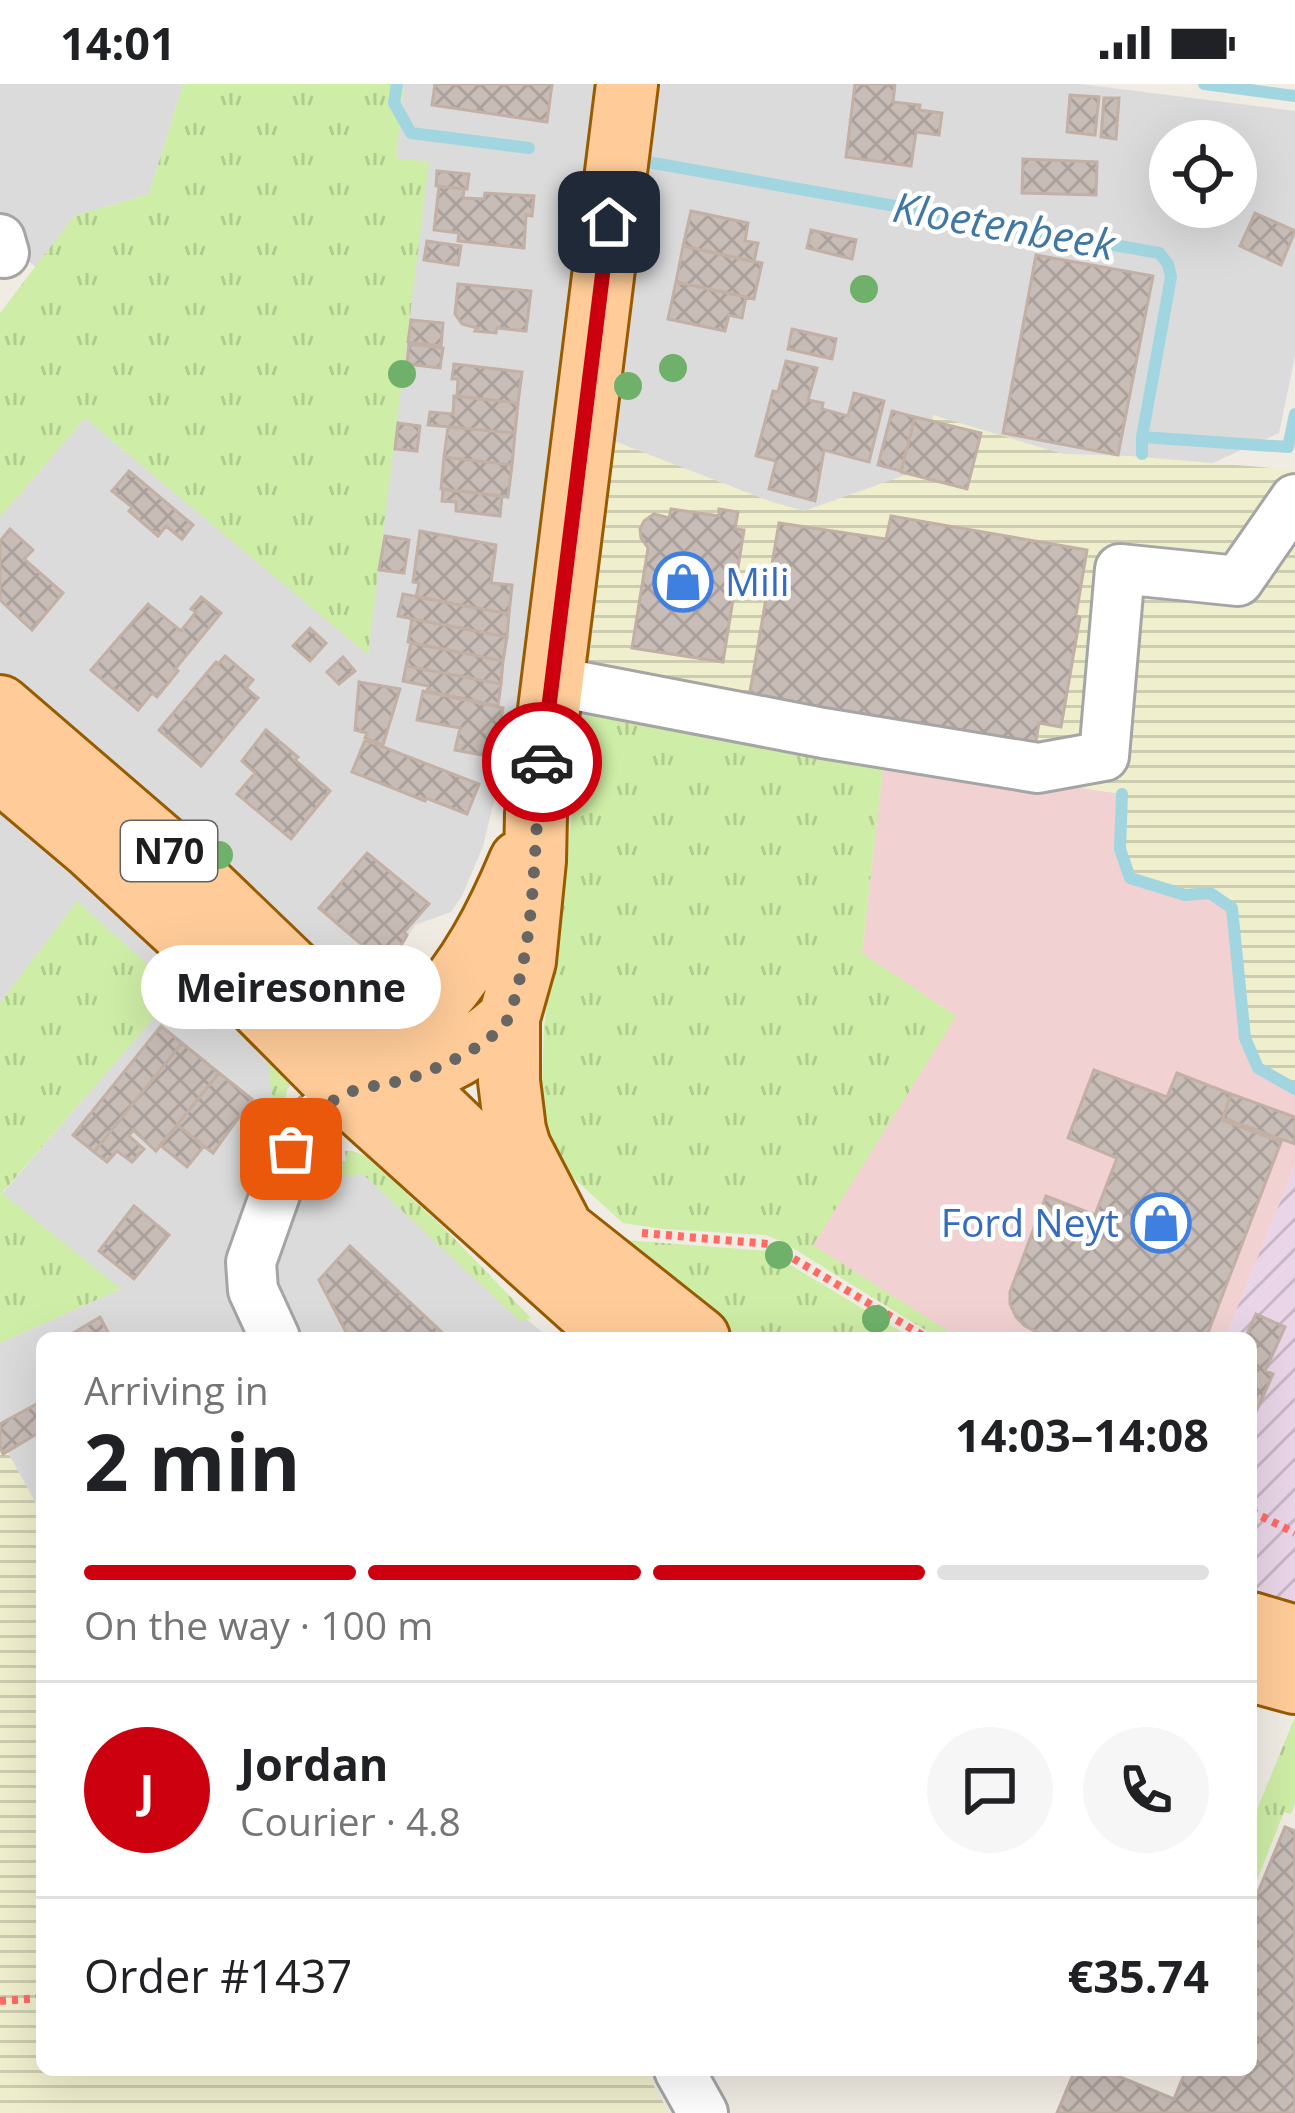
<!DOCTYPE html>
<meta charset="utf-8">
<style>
body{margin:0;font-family:"Open Sans",sans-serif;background:#f6f6f6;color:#202124;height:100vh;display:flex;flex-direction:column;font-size:45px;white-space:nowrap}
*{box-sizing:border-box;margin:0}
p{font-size:39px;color:#757577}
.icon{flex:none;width:66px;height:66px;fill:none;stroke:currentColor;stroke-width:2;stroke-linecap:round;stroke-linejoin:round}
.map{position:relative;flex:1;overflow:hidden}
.drawer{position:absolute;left:36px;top:1248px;width:1221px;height:744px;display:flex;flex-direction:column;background:#fff;border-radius:18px;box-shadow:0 12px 48px #0002}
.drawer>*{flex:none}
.tools{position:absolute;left:1149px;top:36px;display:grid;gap:24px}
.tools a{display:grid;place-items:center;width:108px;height:108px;border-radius:50%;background:#fff;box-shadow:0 12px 48px #0002;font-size:60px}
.pin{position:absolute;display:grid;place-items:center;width:102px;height:102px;color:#fff;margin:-51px;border-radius:24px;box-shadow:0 6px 18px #0006}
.courier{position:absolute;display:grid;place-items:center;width:120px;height:120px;margin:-60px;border:9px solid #cc000e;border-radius:50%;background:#fff;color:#222;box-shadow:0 3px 15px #0007}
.bubble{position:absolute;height:84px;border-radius:42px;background:#fff;box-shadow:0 12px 48px #0002;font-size:39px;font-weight:700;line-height:84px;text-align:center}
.headline em{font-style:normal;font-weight:700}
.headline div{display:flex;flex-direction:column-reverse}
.headline{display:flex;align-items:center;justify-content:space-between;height:204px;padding:0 48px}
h1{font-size:78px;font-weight:700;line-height:90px}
.bar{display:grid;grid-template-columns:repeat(4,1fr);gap:18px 12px;align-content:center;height:144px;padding:0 48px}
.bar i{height:15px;border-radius:9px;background:#e0e0e0}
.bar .selected{background:#cc000e}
.bar p{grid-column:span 4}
.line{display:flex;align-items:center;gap:30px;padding:0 48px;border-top:3px solid #e0e0e0}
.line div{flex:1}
.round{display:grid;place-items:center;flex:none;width:126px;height:126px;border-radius:63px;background:#f6f6f6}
.status{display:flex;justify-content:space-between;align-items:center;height:84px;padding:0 60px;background:#fff;direction:ltr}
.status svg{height:33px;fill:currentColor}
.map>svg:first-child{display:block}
.residential{fill:#dcdbdb;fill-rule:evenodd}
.commercial{fill:#f1d1d2}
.industrial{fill:url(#industrial-furrows)}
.farmland{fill:url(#farmland-rules)}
.grass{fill:url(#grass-tufts)}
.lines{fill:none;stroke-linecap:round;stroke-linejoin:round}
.stream{stroke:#a1d6e0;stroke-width:12}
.building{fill:url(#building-cross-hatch);stroke:#c2b0a5;stroke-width:3}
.minor-casing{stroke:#a5a5a5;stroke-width:54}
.major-casing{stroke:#985b00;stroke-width:66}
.path{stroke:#ff6a65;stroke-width:8;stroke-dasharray:6 6;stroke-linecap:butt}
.minor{stroke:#fff;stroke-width:48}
.major{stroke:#fc9;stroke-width:60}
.tree{fill:#6fb16a}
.done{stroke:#686663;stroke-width:12;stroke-dasharray:0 21.6}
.route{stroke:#cc000e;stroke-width:15}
.labels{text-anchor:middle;stroke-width:9;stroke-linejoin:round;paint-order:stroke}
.shield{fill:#fff;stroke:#626262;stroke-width:3}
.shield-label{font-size:36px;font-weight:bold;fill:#1e1e1e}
.shop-label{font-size:39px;fill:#366cbe;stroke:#fff;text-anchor:start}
.water-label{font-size:42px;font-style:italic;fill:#4078a3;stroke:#fff}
</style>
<div class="status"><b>14:01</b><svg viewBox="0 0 49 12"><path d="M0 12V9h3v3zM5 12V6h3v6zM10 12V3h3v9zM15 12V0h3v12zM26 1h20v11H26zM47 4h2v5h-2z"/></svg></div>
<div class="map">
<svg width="1295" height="2029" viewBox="0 0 1295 2029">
<defs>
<pattern id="industrial-furrows" width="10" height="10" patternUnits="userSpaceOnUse" patternTransform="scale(3)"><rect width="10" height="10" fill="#e9d5e7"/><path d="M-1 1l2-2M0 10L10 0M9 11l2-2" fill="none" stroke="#c7b6c6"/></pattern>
<pattern id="farmland-rules" width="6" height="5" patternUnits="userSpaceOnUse" patternTransform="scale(3)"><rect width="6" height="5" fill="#efefcd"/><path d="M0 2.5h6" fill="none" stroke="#ccccb0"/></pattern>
<pattern id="grass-tufts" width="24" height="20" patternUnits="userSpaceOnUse" patternTransform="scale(3)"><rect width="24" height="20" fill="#ceeda6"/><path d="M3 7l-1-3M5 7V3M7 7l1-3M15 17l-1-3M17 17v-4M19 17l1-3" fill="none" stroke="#b0cb8e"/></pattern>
<pattern id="building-cross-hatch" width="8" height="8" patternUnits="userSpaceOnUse" patternTransform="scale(3)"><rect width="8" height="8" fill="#c8bcb6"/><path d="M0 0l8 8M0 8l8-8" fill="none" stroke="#aba19c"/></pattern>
</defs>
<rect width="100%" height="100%" fill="#f0ebe3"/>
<path class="residential" d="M0 0H183L149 110 74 132 36 183 0 155Z
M404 0H1080L1295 27V272L1279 349 498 701 483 762 462 812 451 828 415 841 393 876 273 1023 258 1055 318 1088 322 1082 355 1075 473 1190 549 1254H42V1431L0 1354V1259L119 1206 2 1110 176 907 77 818 0 919V433L85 334 368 570 428 78 396 75ZM1170 57H1236V123H1170Z"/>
<path class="commercial" d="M884 674 1122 710 1120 765 1185 811 1210 809 1232 824 1258 984 1295 1005V1081L1225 1254H955L956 1252 812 1161 956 932 862 870Z"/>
<path class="industrial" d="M1295 1081V1540L1251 1527V1254H1225Z"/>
<path class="farmland" d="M933 331 1063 370 1129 372 1295 386V1005L1258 984 1245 954 1232 824 1210 809 1185 811 1130 794 1120 765 1122 710 884 674 586 624 590 570 614 357 769 417 804 427 928 383Z
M0 1354 42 1431V1986H645L669 2029H0Z"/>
<path class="grass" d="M183 0H404L396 74 429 78 368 571 85 334 0 433V229L74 132 149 110Z
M586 624 884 674 862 869 956 932 813 1161 956 1252 955 1254H938L783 1158 766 1151 663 1145 623 1139 549 1072 542 1002 544 943Z
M77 817 177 907 2 1109 121 1205 0 1259V919Z
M249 952 281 982 289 996 284 1021 269 1046 253 1092 249 1098 240 1099 257 1048 272 1019 268 974 247 958Z
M345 1067H353L365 1072 392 1096 445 1145 531 1234 521 1238 363 1090 317 1095 311 1088 324 1074 331 1082 346 1079Z
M625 1156 767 1167 912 1254H730L705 1227Z
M1295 1633V1719L1291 1730 1284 1728 1251 1811V1740Z"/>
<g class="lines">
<path class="stream" d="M397 0 394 19 411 49 529 64
M1204 0 1295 12
M648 78 1159 169 1168 180 1171 193 1142 353V370
M1142 353 1288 363 1295 330
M1122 710 1120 765 1130 794 1185 811 1210 809 1232 824 1245 954 1258 984 1295 1005"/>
</g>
<path class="building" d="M435 0H552L547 38 432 21Z
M855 0H895L893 18 920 21 919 26 942 29 939 51 916 48 911 82 846 73Z
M1070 11 1099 13 1095 51 1067 48Z
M1104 14H1119L1116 55 1101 53Z
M1023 75 1097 78 1096 111 1022 109Z
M437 87 469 90 467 105 436 102Z
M439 102 464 105 463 114 484 115 485 109 534 112 532 132 526 131 524 164 458 157 459 149 434 146Z
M691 127 748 139 745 157 758 159 754 178 683 162Z
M1255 129 1295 147 1281 181 1240 162Z
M811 146 856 156 852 175 807 164Z
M427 157 461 162 458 181 424 176Z
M683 162 762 179 754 215 676 198Z
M1036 171 1153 192 1118 371 1003 349Z
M676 198 746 213 742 234 729 231 725 247 668 235Z
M458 200 531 207 526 247 497 244 496 249 475 247 477 244 462 240 455 230Z
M411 236 443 239 441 262 408 258Z
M792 245 836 255 832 275 788 265Z
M409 260 443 264 440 284 407 280Z
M786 277 817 284 808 316 823 319 822 325 848 332 854 309 884 317 869 378 824 366 815 417 769 405 776 377 756 372 773 307 778 308Z
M454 280 522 288 518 319 457 312 458 295H452Z
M454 312 518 319 515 349 428 341 430 328 453 330Z
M892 327 915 333 901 387 878 381Z
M915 333 981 349 967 405 901 388Z
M398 339 420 342 417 367 395 365Z
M448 343 515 349 512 381 444 373Z
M444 373 512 381 508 413 441 405Z
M129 387 193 441 182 455 166 442 158 452 129 427 132 423 112 407Z
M443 405 502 412 500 432 456 427V418L442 417Z
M671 425 719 432V425L738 428 735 445 744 446 723 578 632 564 648 464 641 454 640 445 644 437 654 430 669 434Z
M891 432 1087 466 1076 531 1080 533 1061 643 1039 639 1033 674 747 625 779 439 886 455Z
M10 445 33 466 24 475 63 509 32 546 0 516V457Z
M420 447 496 461 491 499 512 501 509 530 416 513 419 499 413 498Z
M385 452 409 456 404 489 379 486Z
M403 510 509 530 507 553 398 532Z
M201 513 221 529 175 585 178 587 157 613 152 609 138 626 91 586 148 520 181 547 196 528 191 525Z
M412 535 507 553 503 577 408 558Z
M310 544 326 559 310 577 293 562Z
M411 559 503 577 501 600 406 582Z
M225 572 253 596 246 604 258 614 201 682 159 646 216 578 218 580Z
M343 573 355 587 339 600 327 588Z
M406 582 501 600 498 622 427 607 428 602 403 597Z
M359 598 400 605 383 661 365 654 367 649 355 646Z
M423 607 503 624 493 673 455 666 460 644 417 636Z
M266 646 298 673 295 676 330 707 291 755 237 710 255 689 242 677Z
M365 656 479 700 467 730 426 714 425 717 352 688Z
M367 769 429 820 404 848 407 851 393 876 382 878 319 824Z
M161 942 182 959 94 1068 73 1051Z
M182 959 219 989 156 1067 133 1046 129 1052 144 1065 132 1078 117 1067 107 1078 94 1068Z
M1094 986 1167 1013 1177 989 1231 1010 1222 1036 1281 1058 1206 1254H1049L1025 1242 1016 1233 1010 1220V1208L1046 1112 1095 1131 1117 1074 1068 1054Z
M219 989 252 1015 213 1069 177 1041Z
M1231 1010 1295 1033V1060L1223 1034Z
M177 1041 204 1062 187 1083 160 1061Z
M134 1122 169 1151 134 1195 99 1167Z
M350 1162 448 1254H349L319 1196Z
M1256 1230 1285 1243 1265 1287 1273 1290 1251 1339V1254H1245Z
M100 1233 111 1254H71L70 1251Z
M42 1317V1347L3 1370 0 1363V1340Z
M1285 1743 1295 1747V2029H1057L1075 1986H1103L1174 2015 1186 1986H1251V1825Z"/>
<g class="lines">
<defs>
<path id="minor" d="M0 155 4 169
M552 597 823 649 1038 684 1104 672 1120 485 1238 497 1295 415
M275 1254 253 1206 251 1178 291 1065 313 1036 345 1009
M679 1986 703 2029"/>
<path id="major" d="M0 622 174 772 563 1146 699 1254
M0 687 90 763 223 886 345 1009 617 1254
M354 1000C378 976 405 954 428 929 470 885 497 832 520 777
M374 1002C427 991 469 971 509 934
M563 1146 520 1063 515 1046 509 997V934L525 877 535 777 536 730 627 0
M1251 1539 1295 1552
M1251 1587 1295 1599"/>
</defs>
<use href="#minor" class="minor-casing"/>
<use href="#major" class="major-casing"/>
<path class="path" d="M642 1149 769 1160 927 1254
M1251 1427 1295 1449
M0 1917 42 1914"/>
<use href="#minor" class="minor"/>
<use href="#major" class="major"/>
</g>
<g class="tree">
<circle cx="864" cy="205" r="14"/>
<circle cx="673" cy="284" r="14"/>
<circle cx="402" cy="290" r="14"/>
<circle cx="628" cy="302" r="14"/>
<circle cx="219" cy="771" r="14"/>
<circle cx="779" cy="1171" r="14"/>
<circle cx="876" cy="1235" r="14"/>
</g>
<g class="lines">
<path class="done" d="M291 1065C306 1044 325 1016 350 1008 371 1001 393 1000 414 993 443 981 489 963 508 935 512 928 514 917 516 909 537 834 533 755 542 678"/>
<path class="route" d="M542 678 609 138"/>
</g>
<defs>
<symbol id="shop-ring" viewBox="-11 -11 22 22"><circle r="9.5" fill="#fff" stroke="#3f7fe0" stroke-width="1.5"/><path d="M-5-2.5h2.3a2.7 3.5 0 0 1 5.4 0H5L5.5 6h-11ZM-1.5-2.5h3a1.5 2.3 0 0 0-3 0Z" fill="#3f7fe0"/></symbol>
</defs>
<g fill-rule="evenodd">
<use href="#shop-ring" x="650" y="465" width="66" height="66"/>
<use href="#shop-ring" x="1128" y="1106" width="66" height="66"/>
</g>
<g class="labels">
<rect class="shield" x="121" y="737" width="96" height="60" rx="9"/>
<g class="shield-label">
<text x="169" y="780">N70</text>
</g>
<g class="shop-label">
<text x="725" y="512">Mili</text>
<text x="1119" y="1153" text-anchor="end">Ford Neyt</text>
</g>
<g class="water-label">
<text transform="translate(1004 142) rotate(10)" y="15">Kloetenbeek</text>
</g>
</g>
</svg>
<div class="tools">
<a><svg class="icon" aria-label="locate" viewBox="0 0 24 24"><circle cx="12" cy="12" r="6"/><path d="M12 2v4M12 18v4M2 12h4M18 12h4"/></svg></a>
</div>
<div class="pin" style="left:291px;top:1065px;background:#ea580c"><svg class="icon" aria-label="bag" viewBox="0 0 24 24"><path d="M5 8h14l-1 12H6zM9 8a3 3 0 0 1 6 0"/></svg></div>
<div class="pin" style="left:609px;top:138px;background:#1f2937"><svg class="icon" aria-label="home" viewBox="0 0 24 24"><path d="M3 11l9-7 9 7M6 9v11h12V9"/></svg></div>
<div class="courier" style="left:542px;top:678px"><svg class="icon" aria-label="car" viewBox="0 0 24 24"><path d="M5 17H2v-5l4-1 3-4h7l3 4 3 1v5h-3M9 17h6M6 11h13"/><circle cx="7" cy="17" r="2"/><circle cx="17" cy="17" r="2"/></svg></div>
<div class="bubble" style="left:141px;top:861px;width:300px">Meiresonne</div>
<section class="drawer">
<div class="headline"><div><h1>2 min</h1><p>Arriving in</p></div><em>14:03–14:08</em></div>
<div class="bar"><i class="selected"></i><i class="selected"></i><i class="selected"></i><i></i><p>On the way · 100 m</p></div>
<div class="line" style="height:216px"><b class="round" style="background:#cc000e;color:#fff">J</b><div><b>Jordan</b><p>Courier · 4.8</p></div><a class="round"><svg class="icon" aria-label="chat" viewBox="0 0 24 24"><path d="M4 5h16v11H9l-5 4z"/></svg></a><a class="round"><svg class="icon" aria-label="phone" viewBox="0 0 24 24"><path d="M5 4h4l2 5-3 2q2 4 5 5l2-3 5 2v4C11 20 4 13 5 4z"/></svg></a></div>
<div class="line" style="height:156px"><div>Order #1437</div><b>€35.74</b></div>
</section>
</div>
